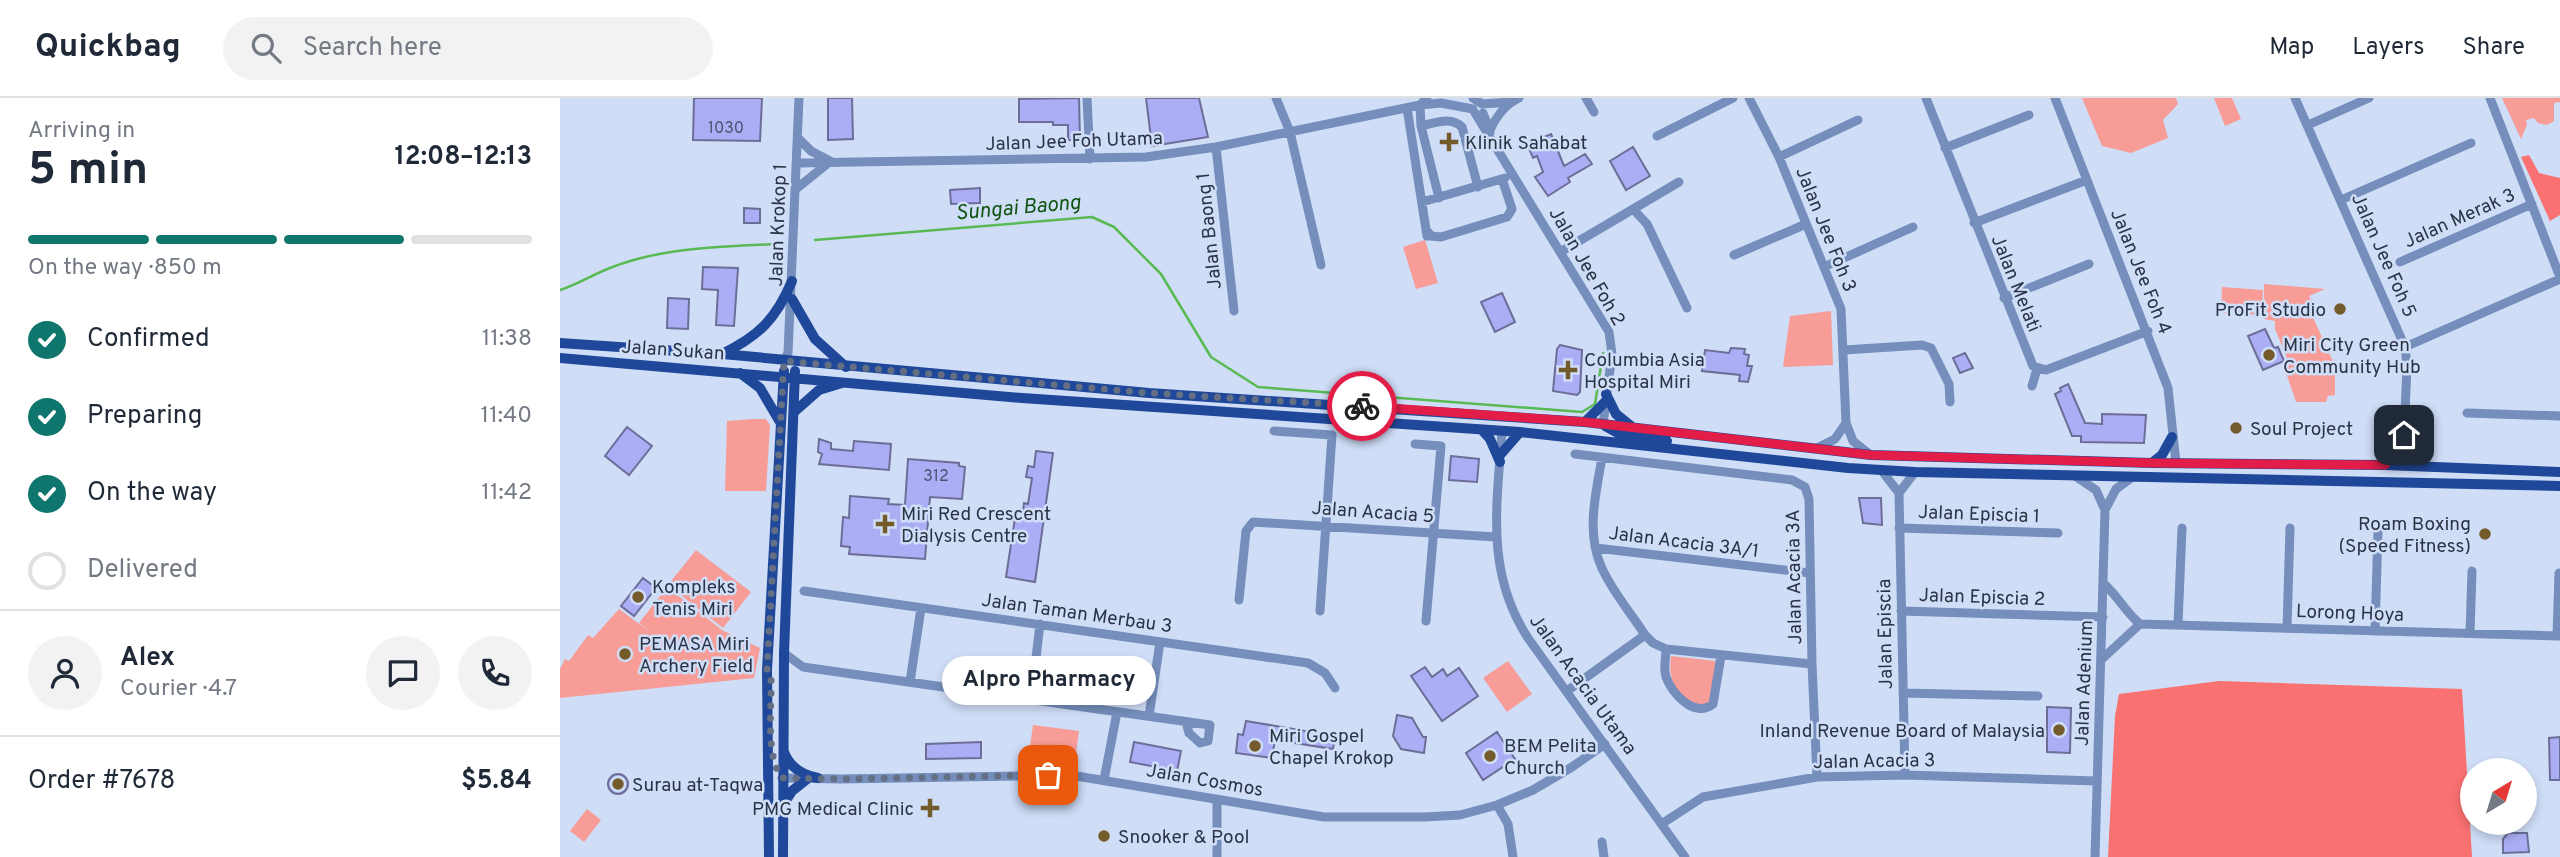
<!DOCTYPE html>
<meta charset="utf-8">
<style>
body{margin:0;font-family:Overpass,sans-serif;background:#f2f2f3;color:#1f2937;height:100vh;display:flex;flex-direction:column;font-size:26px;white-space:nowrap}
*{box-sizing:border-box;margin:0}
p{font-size:23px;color:#747a83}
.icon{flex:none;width:38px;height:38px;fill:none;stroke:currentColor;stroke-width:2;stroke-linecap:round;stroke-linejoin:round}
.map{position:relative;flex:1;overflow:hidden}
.side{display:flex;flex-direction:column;background:#fff;width:560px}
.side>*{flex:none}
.needle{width:46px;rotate:38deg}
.buttons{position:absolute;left:1900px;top:660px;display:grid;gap:14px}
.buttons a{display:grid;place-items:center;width:77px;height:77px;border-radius:50%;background:#fff;box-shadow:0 4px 10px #0003;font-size:35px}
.pin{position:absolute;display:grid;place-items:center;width:60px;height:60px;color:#fff;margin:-30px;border-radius:14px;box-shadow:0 4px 10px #0006}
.courier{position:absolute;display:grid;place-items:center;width:70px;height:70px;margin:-35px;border:5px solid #e11d48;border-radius:50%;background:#fff;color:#222;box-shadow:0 2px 9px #0007}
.bubble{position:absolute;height:49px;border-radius:24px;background:#fff;box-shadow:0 4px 10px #0003;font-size:23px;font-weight:700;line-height:49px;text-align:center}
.head em{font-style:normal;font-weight:700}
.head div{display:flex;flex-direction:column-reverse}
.head{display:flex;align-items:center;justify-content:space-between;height:119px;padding:0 28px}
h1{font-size:46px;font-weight:700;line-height:52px}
.bar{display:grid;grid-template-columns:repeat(4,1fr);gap:10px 7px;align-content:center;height:84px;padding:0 28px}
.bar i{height:9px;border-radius:5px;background:#e0e1e3}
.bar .current{background:#0f766e}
.bar p{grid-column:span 4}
.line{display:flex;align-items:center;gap:18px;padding:0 28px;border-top:2px solid #e0e1e3}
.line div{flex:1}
.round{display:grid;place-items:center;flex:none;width:74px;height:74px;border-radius:37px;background:#f2f2f3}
ol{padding:0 28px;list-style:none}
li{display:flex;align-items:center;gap:21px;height:77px}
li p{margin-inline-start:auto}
li .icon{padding:7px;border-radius:50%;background:#0f766e;color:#fff;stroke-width:4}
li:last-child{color:#747a83}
li i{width:38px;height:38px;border:4px solid #e0e1e3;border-radius:50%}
header{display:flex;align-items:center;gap:42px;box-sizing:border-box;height:98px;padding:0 35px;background:#fff;border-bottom:2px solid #e0e1e3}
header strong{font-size:33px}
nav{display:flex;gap:38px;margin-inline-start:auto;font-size:24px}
.search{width:490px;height:63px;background:#f2f2f3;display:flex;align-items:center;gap:18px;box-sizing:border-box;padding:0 24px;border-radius:38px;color:#747a83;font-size:26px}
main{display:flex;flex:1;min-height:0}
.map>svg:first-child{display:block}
.green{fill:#f89c98}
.forest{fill:#f97170}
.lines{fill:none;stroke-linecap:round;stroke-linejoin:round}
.stream{stroke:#59ba54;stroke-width:2.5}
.building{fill:#acaef5;stroke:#6c6e98;stroke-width:2}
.minor{stroke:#758ebc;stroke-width:9}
.major{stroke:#20489a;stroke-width:10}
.done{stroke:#646f83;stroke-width:7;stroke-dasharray:0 12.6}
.route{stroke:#e11d48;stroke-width:9}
.poi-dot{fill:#735b2c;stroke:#cfddf7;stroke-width:2.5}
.labels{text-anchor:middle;stroke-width:5;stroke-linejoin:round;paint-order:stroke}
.number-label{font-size:16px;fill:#4b5271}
.street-label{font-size:19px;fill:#2b3445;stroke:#cfddf7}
.poi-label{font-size:19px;fill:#2b3445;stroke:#cfddf7;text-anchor:start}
.water-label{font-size:21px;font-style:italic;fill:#10530f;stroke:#cfddf7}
</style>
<header>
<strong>Quickbag</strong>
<div class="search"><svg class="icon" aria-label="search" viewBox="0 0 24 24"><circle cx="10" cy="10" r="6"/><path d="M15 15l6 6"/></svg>Search here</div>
<nav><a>Map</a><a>Layers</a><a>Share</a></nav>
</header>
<main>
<section class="side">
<div class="head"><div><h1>5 min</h1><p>Arriving in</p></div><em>12:08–12:13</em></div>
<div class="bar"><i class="current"></i><i class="current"></i><i class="current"></i><i></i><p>On the way · 850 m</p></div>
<ol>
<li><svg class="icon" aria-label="check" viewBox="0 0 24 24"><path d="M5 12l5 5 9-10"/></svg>Confirmed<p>11:38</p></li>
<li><svg class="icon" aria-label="check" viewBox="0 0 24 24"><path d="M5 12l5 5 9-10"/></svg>Preparing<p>11:40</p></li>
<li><svg class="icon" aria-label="check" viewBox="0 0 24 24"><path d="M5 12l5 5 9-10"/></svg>On the way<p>11:42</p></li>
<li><i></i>Delivered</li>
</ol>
<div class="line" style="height:126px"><a class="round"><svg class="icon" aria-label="person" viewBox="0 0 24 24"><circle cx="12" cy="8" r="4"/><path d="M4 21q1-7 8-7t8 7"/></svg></a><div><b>Alex</b><p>Courier · 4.7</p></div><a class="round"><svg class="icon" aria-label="chat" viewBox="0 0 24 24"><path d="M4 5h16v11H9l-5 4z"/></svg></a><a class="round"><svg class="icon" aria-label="phone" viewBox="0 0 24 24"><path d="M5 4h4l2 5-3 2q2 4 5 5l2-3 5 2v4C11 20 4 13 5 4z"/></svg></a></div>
<div class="line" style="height:91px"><div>Order #7678</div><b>$5.84</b></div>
</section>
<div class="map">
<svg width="2000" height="759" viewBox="0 0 2000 759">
<rect width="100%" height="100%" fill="#cfddf7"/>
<path class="green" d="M1522 0H1616L1618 6 1603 22 1608 40 1571 55 1542 48Z
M1654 0H1672L1681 21 1665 28Z
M1942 0H2000V4L1994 5V23L1987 27 1978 25 1974 20 1966 22 1967 27 1961 41Z
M865 142 878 185 856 191 843 149Z
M1704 186 1765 191 1749 198 1753 206H1747L1775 268V297L1768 298 1766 304H1736L1724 269 1730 267 1715 231V223L1704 221Z
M1662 189 1703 192 1702 217 1661 215Z
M1271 213 1273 267 1223 269 1230 218Z
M193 321H206L210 327 206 393H165L167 323Z
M136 452 191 494 163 530 108 487Z
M107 489 162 532 200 550 194 580 0 600V571L5 561 9 563 28 537 33 540 59 511 94 537 79 525Z
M1111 558 1156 563 1149 608C1119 605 1107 586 1111 558Z
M948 563 972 596 947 614 923 580Z
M473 627 519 633 515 662 469 655Z
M27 711 41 722 24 744 10 733Z"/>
<path class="forest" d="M1969 57 1979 75 2000 80V117L1990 123 1961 59Z
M1659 583 1902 591 1912 759H1548L1555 618 1559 596Z"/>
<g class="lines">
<path class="stream" d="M255 142 532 119 554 129 601 176 651 259 698 289 1022 314 1035 306 1043 255
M0 192C18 186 32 177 50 170 102 149 161 149 216 146"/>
</g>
<path class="building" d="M134 0H202L200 43 133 42Z
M268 0H292L293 41 268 42Z
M519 0 520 42H508V27H493V24H459V1Z
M586 0H639L648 39 592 48Z
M991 36 1004 68 1025 56 1032 66 1008 80 1010 84 988 98 975 79 983 74 977 58 973 60 967 46Z
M1073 49 1090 78 1066 92 1050 63Z
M420 90V105L391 106 390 92Z
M184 110 200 111V125H184Z
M143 169 178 170 174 228 156 227 158 192 142 191Z
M942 195 955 224 935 234 921 204Z
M108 200 129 201 128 231 107 230Z
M1705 231 1714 250 1718 249 1724 263 1703 272 1688 238Z
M1000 247 1022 252 1020 294 1017 297 993 293 997 251Z
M1171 250 1185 251 1184 256 1189 257 1187 268H1192L1188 284 1179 283 1180 277 1142 273 1145 252 1169 255Z
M1405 255 1413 270 1400 275 1393 260Z
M1508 286 1525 325 1542 326V316L1586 317 1584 345 1521 344V338H1512L1495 296 1501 293 1500 290Z
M67 329 92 348 69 377 45 358Z
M259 341 271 345V351L293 353 294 343 331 346 329 372 259 366 262 356 258 354Z
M476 353 493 355 475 484 446 479 455 420 462 421 464 405 468 406 472 380 466 379 468 368 474 369Z
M891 358 919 361 917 384 889 382Z
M348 361 399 365V368L405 369 402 401 370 399 365 461 289 456 290 449 281 448 283 419 289 420 290 398 329 401 328 406 345 407Z
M1299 400H1321L1322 427 1303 425Z
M83 480 96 490 74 518 61 508Z
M865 569 872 579 883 571 887 578 899 570 918 598 882 623 851 578Z
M1487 609 1511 610 1510 655 1487 654Z
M837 617 852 620 863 639H866L864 655 841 651 833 638Z
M686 623 775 638 773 651 715 642 712 660 676 655 678 636 683 637Z
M937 634 955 661 923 682 906 655Z
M2000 639V682H1990L1989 640Z
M421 644V660L366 661V646Z
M574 644 621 653 617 673 570 664Z
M48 686a10 10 0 1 1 20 0a10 10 0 1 1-20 0Z
M1948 735H1967L1969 754 1943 755V741Z"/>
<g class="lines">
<path class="minor" d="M527 0 530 61
M716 0 730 34 761 167
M867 0 860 7 861 28 879 100
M913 0 922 6 951 4
M1026 0 1034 14
M1189 0 1219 59 1281 211 1286 325 1293 343 1308 355
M1366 0 1473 268 1486 272 1588 233
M1495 0 1608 290 1616 365
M1735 0 1845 249 1847 268 1844 337 1825 367
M1930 0 2000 179
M847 10 867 138
M915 15 1049 234 1052 256 1043 326
M923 15 930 34
M1748 27 1809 0
M861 28C876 25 890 18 902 29L918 89
M930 32C936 19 946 6 959 0
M1097 38 1173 0
M238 40 251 53 270 63
M656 49 674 213
M1385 50 1469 17
M1219 59 1298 22
M237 65 586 59 656 49 860 7 881 5 913 11
M236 91 267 66
M1781 102 1911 45
M862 104 945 80
M1073 111 1087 126 1127 210
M1414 125 1527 82
M868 134 871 138 881 139 947 119 952 111 942 81
M1002 153 1119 84
M1174 157 1246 126
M1840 164 1972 106
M1264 169 1353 129
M1444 200 1529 166
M1845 249 2000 181
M1284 252 1362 247 1371 250 1389 286 1390 304
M224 263 228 255 239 0
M1472 288 1477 271
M1907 315 2000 318
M714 333 772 337 760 513
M942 333C937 407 925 474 968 540L1125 759
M1844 337 1859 368
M855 346 881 348 866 523
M1257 350 1275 341 1286 325
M1015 356 1232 382 1245 389 1249 401 1252 566
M1042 360C1036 394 1026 434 1041 468 1051 492 1071 515 1085 537L1093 545 1106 551 1252 566 1257 679
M1322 373 1339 395 1345 677
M1515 378 1536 392 1545 412 1535 759
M1339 395 1355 374
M1545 412 1556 391 1571 380
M1339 430 1498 435
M1036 450 1250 475
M1544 486C1558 498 1566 515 1580 526
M244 493 748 565 765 575 775 590
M679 502 686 433 693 424 936 439
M1341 513 1543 519
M1618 526 1622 430
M1727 530 1730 430
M1815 533 1818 433
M1910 535 1912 473
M1997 538 1999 475
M1106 551C1106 560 1103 570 1106 579 1112 595 1134 621 1153 606L1161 558
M224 555 243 569 650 627 648 643 640 645 629 635 626 624
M1542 561 1580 526 2000 538
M350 584 361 510
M1007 593 1085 537
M1343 595 1478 598
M471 602 480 526
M589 618 600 544
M222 680 282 681 510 677 764 719H864L900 717 937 707 973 692 1012 669 1045 646
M544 682 557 614
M657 702V759
M937 707 948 726 953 759
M1103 725 1143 699 1257 679 1345 677 1536 683
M1042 744 1044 759"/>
<path class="major" d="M232 201 255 241 286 269
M0 245 162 256 589 295 1025 324 1311 357 1592 365 1825 367 2000 374
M162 256C199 238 216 221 232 183
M0 260 462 300 960 334 1288 370 1355 374 2000 388
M180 275 200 290 220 324
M1046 296 1056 316 1072 329
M234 314 259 292 282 285
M1025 324 1045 304
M1045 328 1061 337 1107 343
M922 332 930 341 940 364
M940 357 960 334
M1592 365 1602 357 1612 339
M224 654C230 670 242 677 258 680
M223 707 232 693 247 681
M209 759 207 572 224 273
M223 759 224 555 235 273"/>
</g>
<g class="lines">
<path class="done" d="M488 677 282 681 222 680C205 658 212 608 211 581L207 572 224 263 589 295 802 308"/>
<path class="route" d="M802 308 1025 324 1311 357 1592 365 1825 367 1844 337"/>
</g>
<g class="poi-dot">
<path d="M885.5 33.5h7v7h7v7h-7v7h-7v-7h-7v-7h7z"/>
<circle cx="1780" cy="211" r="7"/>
<circle cx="1709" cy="257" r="7"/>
<path d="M1004.5 261.5h7v7h7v7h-7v7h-7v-7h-7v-7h7z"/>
<circle cx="1676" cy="330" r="7"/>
<path d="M321.5 415.5h7v7h7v7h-7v7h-7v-7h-7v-7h7z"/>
<circle cx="1925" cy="436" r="7"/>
<circle cx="78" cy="499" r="7"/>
<circle cx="65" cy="556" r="7"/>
<circle cx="1499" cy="632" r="7"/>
<circle cx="695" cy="648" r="7"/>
<circle cx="930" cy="658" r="7"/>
<circle cx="58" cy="686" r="7"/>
<path d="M366.5 699.5h7v7h7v7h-7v7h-7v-7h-7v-7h7z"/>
<circle cx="544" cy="738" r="7"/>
</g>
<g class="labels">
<g class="number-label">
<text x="166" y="35">1030</text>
<text x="376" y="383">312</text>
</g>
<g class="street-label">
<text transform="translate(514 42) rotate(-2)" y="7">Jalan Jee Foh Utama</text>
<text transform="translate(1899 119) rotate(-24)" y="7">Jalan Merak 3</text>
<text transform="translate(217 127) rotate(-88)" y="7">Jalan Krokop 1</text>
<text transform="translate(1267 131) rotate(68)" y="7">Jalan Jee Foh 3</text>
<text transform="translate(648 133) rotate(-96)" y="7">Jalan Baong 1</text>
<text transform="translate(1825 157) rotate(66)" y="7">Jalan Jee Foh 5</text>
<text transform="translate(1028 168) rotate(60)" y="7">Jalan Jee Foh 2</text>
<text transform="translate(1582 173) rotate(68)" y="7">Jalan Jee Foh 4</text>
<text transform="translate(1457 185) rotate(68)" y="7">Jalan Melati</text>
<text transform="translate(113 251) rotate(4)" y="7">Jalan Sukan</text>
<text transform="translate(813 413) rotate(4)" y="7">Jalan Acacia 5</text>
<text transform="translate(1419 415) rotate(2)" y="7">Jalan Episcia 1</text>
<text transform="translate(1124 443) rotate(7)" y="7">Jalan Acacia 3A/1</text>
<text transform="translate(1233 479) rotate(-91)" y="7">Jalan Acacia 3A</text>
<text transform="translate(1422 498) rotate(2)" y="7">Jalan Episcia 2</text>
<text transform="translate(517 514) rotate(8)" y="7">Jalan Taman Merbau 3</text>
<text transform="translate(1790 514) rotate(2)" y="7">Lorong Hoya</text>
<text transform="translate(1324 536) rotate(-91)" y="7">Jalan Episcia</text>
<text transform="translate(1523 585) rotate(-88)" y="7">Jalan Adenium</text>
<text transform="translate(1024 586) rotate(54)" y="7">Jalan Acacia Utama</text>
<text transform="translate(1314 662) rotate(-1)" y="7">Jalan Acacia 3</text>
<text transform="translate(645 681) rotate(10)" y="7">Jalan Cosmos</text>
</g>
<g class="poi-label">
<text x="905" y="51">Klinik Sahabat</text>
<text x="1766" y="218" text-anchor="end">ProFit Studio</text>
<text x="1723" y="253">Miri City Green<tspan x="1723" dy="22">Community Hub</tspan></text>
<text x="1024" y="268">Columbia Asia<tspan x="1024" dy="22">Hospital Miri</tspan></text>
<text x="1690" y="337">Soul Project</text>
<text x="341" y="422">Miri Red Crescent<tspan x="341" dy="22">Dialysis Centre</tspan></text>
<text x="1911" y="432" text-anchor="end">Roam Boxing<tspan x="1911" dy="22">(Speed Fitness)</tspan></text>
<text x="92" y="495">Kompleks<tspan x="92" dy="22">Tenis Miri</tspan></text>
<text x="79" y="552">PEMASA Miri<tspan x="79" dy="22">Archery Field</tspan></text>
<text x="1485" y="639" text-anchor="end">Inland Revenue Board of Malaysia</text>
<text x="709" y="644">Miri Gospel<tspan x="709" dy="22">Chapel Krokop</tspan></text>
<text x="944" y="654">BEM Pelita<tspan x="944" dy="22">Church</tspan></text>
<text x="72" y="693">Surau at-Taqwa</text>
<text x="354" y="717" text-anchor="end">PMG Medical Clinic</text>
<text x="558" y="745">Snooker &amp; Pool</text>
</g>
<g class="water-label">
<text transform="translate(458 109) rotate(-5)" y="7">Sungai Baong</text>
</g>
</g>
</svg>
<div class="buttons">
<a><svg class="needle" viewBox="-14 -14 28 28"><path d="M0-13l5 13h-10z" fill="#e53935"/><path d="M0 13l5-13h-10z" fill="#747a83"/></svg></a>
</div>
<div class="pin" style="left:488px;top:677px;background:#ea580c"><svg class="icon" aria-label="bag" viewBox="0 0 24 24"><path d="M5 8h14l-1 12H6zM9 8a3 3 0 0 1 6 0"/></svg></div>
<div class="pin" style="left:1844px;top:337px;background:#1f2937"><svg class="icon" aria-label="home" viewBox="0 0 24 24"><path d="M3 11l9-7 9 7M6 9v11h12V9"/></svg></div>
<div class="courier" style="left:802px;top:308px"><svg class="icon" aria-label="bike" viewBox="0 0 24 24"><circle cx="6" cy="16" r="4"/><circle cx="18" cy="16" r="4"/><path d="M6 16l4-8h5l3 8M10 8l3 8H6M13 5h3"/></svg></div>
<div class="bubble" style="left:382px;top:558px;width:214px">Alpro Pharmacy</div>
</div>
</main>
